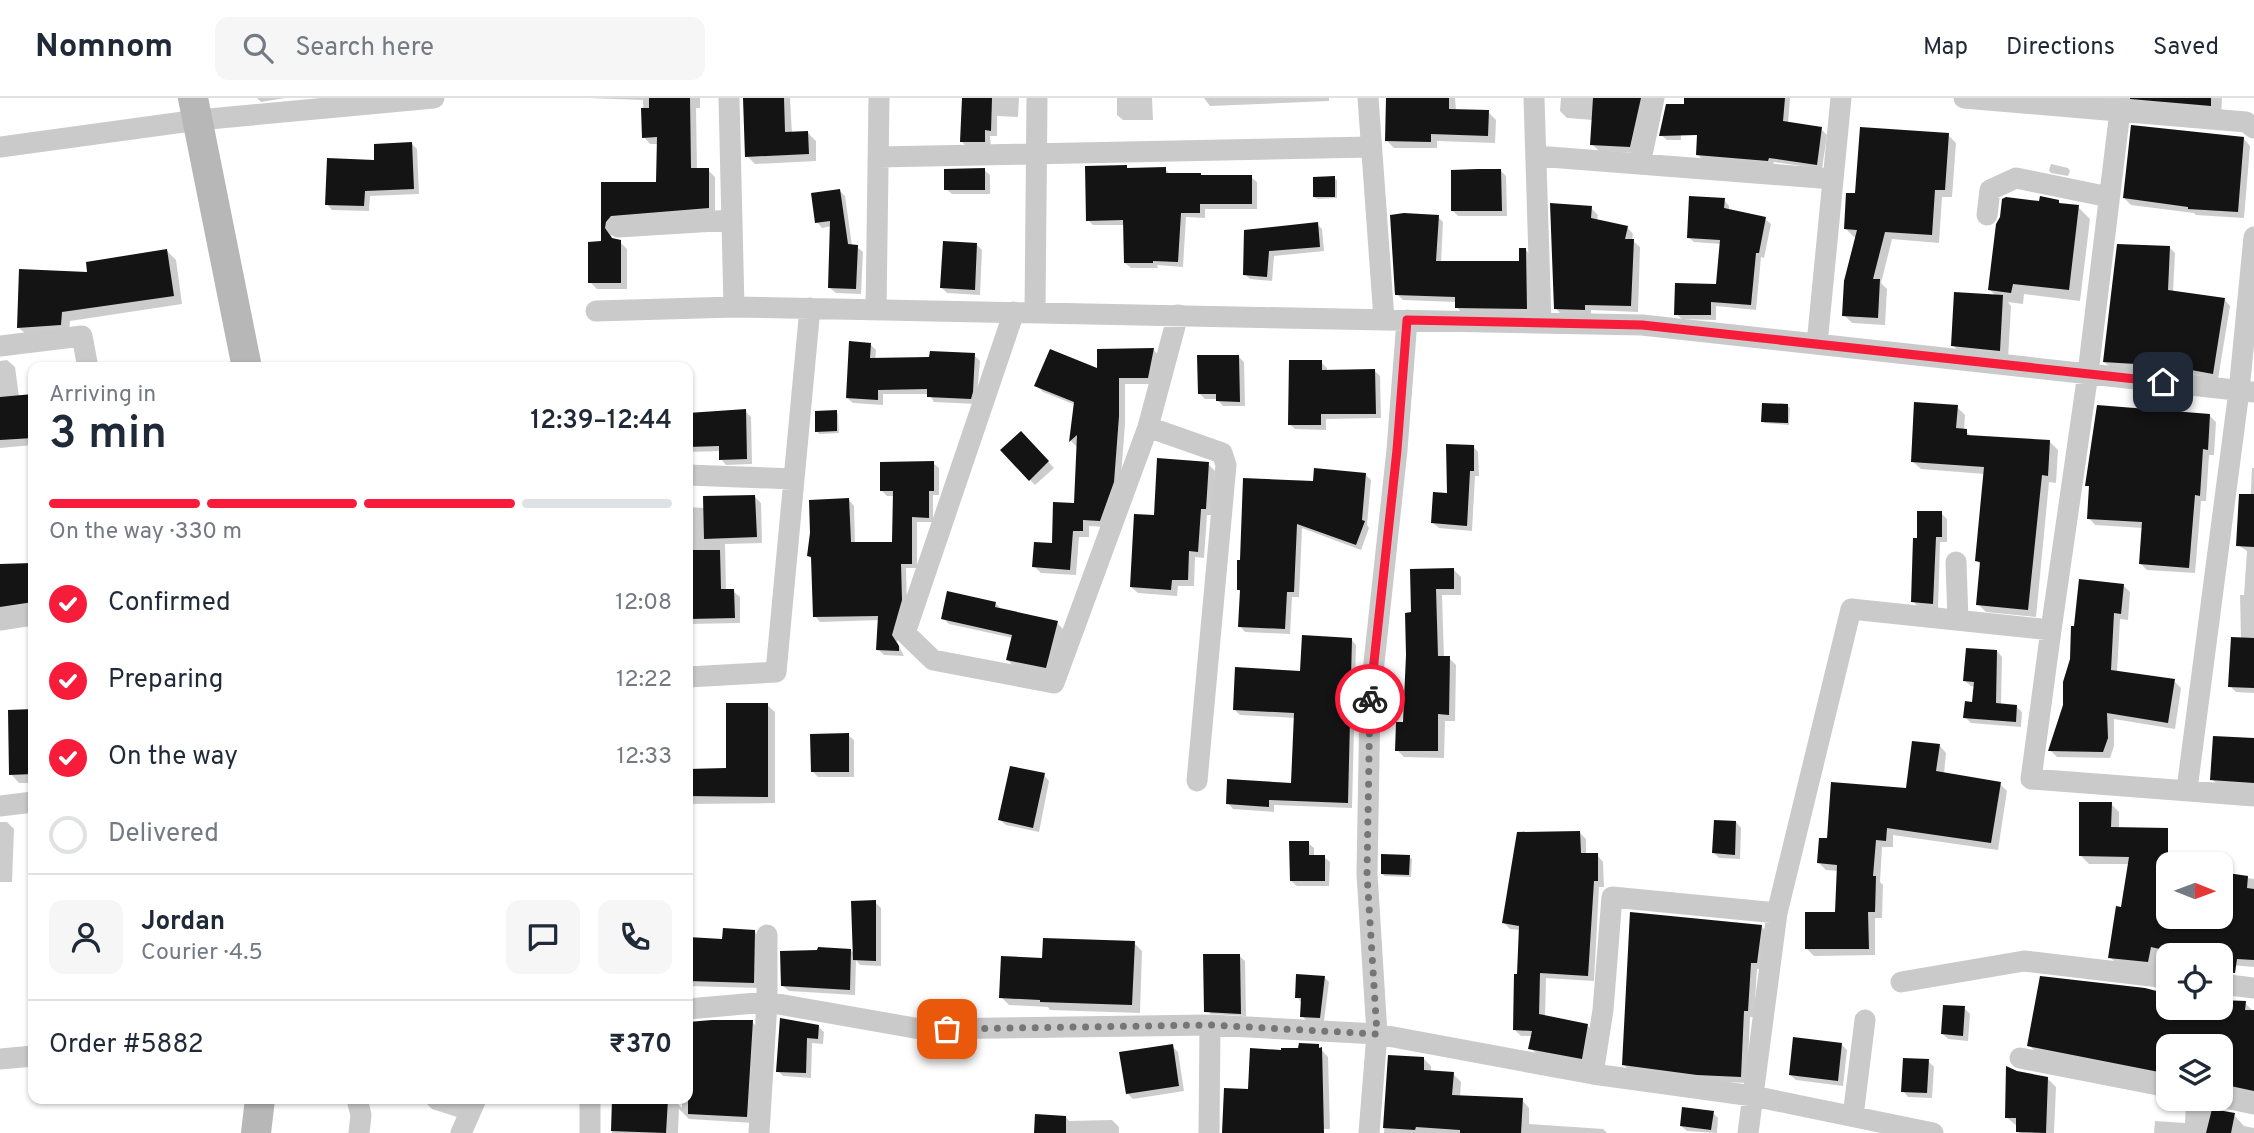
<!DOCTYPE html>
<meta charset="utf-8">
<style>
body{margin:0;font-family:Overpass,sans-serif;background:#f6f6f7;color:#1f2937;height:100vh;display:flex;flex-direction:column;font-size:26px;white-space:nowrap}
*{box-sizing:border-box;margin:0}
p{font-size:23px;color:#747a83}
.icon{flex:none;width:38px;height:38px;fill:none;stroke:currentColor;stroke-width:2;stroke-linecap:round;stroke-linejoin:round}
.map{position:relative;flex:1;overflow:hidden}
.sheet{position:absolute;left:28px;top:264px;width:665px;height:742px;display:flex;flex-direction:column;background:#fff;border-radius:14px;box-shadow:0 2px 5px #0004}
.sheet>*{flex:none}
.needle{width:46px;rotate:91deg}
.tools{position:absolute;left:2156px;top:754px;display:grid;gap:14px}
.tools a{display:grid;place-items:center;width:77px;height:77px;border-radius:14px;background:#fff;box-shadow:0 2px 5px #0004;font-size:35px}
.pin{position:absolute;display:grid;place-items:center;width:60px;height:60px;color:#fff;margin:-30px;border-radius:14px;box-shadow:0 4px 10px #0006}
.courier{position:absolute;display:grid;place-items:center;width:70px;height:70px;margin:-35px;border:5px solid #f61c3a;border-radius:50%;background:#fff;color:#222;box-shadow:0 2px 9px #0007}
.head em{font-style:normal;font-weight:600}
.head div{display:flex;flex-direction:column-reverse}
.head{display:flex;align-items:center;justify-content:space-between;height:119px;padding:0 21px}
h1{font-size:46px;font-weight:600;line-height:52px}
.bar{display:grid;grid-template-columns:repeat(4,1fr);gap:10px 7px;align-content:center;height:84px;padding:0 21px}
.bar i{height:9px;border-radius:5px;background:#e0e1e3}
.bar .selected{background:#f61c3a}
.bar p{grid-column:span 4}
.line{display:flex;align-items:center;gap:18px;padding:0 21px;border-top:2px solid #e0e1e3}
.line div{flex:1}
.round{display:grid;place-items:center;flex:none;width:74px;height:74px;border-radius:14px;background:#f6f6f7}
ol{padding:0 21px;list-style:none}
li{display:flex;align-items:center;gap:21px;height:77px}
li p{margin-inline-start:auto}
li .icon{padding:7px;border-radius:50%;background:#f61c3a;color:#fff;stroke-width:4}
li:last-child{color:#747a83}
li i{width:38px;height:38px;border:4px solid #e0e1e3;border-radius:50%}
header{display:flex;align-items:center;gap:42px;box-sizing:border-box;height:98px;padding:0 35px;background:#fff;border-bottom:2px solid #e0e1e3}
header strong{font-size:33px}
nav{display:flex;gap:38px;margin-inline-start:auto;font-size:24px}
.search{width:490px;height:63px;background:#f6f6f7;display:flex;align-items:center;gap:18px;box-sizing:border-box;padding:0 24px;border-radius:14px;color:#747a83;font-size:26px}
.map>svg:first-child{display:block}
.shadow{fill:#0003}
.building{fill:#141414}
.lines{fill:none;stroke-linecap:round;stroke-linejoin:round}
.street{stroke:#cacaca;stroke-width:21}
.secondary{stroke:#b7b7b7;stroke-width:30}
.done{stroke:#767676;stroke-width:7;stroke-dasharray:0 12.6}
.route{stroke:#f61c3a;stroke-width:9}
</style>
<header>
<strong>Nomnom</strong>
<div class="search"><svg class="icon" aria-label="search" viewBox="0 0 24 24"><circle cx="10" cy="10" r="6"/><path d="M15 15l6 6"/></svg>Search here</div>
<nav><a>Map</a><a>Directions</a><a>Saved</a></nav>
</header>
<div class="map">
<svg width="2254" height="1035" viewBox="0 0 2254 1035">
<rect width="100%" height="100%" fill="#fff"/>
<path class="shadow" d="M257 0H285L261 4Z
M588 0H700V10H696L697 72H708L715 79V117L613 129 611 137 613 143 620 144 627 151V191H597L590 184 603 145V86H658V46H650L644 39 643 2Z
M745 0H790L792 36 808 35 816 43V63L755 66 747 58Z
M963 0H1019L1018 19 997 18V38H990L991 50H968L962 44Z
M1117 0H1152L1153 22H1123L1117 17Z
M1204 0H1329V3L1210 8Z
M1386 0H1455L1456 13 1488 14 1496 22 1495 45 1437 43V50H1394L1387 43Z
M1561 0H1650L1637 55 1599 53 1592 46 1593 22 1567 20 1560 13Z
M1702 0H1790L1788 26 1821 31 1827 37 1822 71 1774 64 1773 67 1703 62 1698 57Z
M2075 0H2222L2221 18Z
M1680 13 1681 42H1667L1661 37Z
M1948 37 1956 45 1952 99H1942L1939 145 1892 141 1881 185 1887 191 1885 227 1852 225 1844 217 1857 139H1854L1846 131Z
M2243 40 2250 48 2244 120 2196 117 2194 115 2131 107 2124 100Z
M412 46 417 51 419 96 370 98 369 113 332 112 327 106 376 64Z
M2051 66 2068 70 2070 73 2068 78 2051 75 2049 72Z
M1126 69 1130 72 1165 71 1170 76 1202 79H1251L1257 84V111H1205V120L1186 119 1183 169 1157 167 1158 170H1131L1125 165V127H1093L1088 122Z
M984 72 990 77V96H952L946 91Z
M1501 73 1506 78 1507 118H1458L1453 113Z
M1334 80 1337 82V100L1317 101 1314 98Z
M839 92 845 98 852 148 857 149 863 154 861 196 836 195 830 190 832 128 822 130 817 124Z
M1724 102 1729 108V113L1765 121 1771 126 1764 160 1761 159 1756 212 1716 208V222L1682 221 1676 216 1718 188 1721 146 1694 144 1688 139Z
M2059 104 2062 107 2078 109 2090 121 2080 203 2024 196 2023 206 2008 204 2011 208 2008 261 1961 256 1953 247 1997 199 1990 192 2040 105Z
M1591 110 1598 117 1597 123 1627 129 1633 136 1632 142 1640 149 1638 214 1591 212V218L1562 217 1555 210Z
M1438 119 1443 124 1441 165H1521L1525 151 1530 157 1532 216 1462 215 1457 209V204L1403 202 1397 196Z
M1317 126 1322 131 1324 153 1274 158 1272 183 1250 181 1245 176 1246 133Z
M977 147 982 152 980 197 947 195 941 189Z
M2169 149 2175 155 2173 195 2225 202 2230 208 2218 281 2176 273 2110 269 2104 264Z
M167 153 176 162 182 206 70 223 69 235 28 238 19 230Z
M870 246 876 252 875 262 974 257 980 263 976 306 934 304 929 296H883V307L853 305 847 300Z
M1154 252 1160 259 1154 286H1125V326L1120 391 1106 429 1089 428V439H1079L1076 477 1041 475 1034 468 1054 447 1076 406 1078 350 1071 343 1076 307 1043 294 1037 288 1099 273 1098 253Z
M1238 258 1244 264 1245 308H1223L1217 301H1205L1199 295Z
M7 262 15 269 19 299 33 298V347L0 350V263Z
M1321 264 1327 270V273L1374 272 1380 278 1381 320 1326 321V332L1295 331 1289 326Z
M1788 308 1790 310 1789 327 1765 325 1763 323Z
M1957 309 1965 317 1964 332 1972 339 2050 344 2058 352 2056 385 2049 384 2036 519 1986 514 1978 506 1982 468 1977 463 1985 376 1921 371 1912 363Z
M745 313 751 319 752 366 726 367 721 361V353L688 354V316Z
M836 314 838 316 839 335 819 336 817 333Z
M2209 317 2216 324 2214 357H2209L2206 403H2201L2195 475 2147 472 2141 466 2143 430 2095 427 2089 420 2091 391 2087 387Z
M1021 335 1054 370 1035 387 1002 352Z
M1473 348 1478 354 1479 378H1475L1472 433 1439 430 1433 425Z
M933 365 939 370V397H933V424H917V470H906L907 508 897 544 904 558 884 557 878 551 880 522 820 524 815 518 813 462 808 457 849 402 854 408 855 446H894L895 398H887L882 393Z
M1208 366 1215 373 1212 417H1207L1204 460 1195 459 1194 488H1178L1177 498 1138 495 1131 489 1156 419Z
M2252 370H2254V595L2236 594 2230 588 2241 541 2240 497H2244L2247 453 2238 447 2250 410Z
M1366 377 1371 382 1367 427 1369 430 1361 452 1302 430 1299 499H1292L1290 536 1245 534 1240 528 1241 494 1238 491 1314 385Z
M755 399 761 405 762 445 725 446 726 493H733L740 499V525L688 526V409L705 410Z
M1941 415 1947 421V444H1940L1938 511 1918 509 1913 503 1919 442Z
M33 467V511L0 513V468Z
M1454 472 1461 479V497H1442L1444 560H1449L1456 567 1455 623H1445L1444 660 1404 659 1397 652 1404 625 1412 516Z
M2123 487 2130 494 2128 522 2120 521 2117 574 2174 583 2181 590 2175 631 2114 621V648L2110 660 2057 659 2050 652 2065 607 2076 530Z
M996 506 1002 512 1057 525 1063 531 1051 575 1013 568 1008 562 1013 540 949 526 943 520Z
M1351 541 1356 547 1352 710 1274 707V714L1233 711 1228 705 1293 687 1296 620 1240 617 1235 612 1301 574Z
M1997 553 2002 559 2001 607 2016 608 2022 614 2021 629 1971 625 1965 619 1974 605 1975 589 1971 588 1965 583Z
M767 607 775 614V705L688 706V673L728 672Z
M10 613H33V685H19L11 676Z
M848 637 854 642V679H818L813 674Z
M2254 642V692L2221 690 2212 681Z
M1939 647 1946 655 1944 676 2000 686 2007 693 1998 752 1893 737V749H1882L1880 784 1883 787 1882 820H1875V857L1814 858 1806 850 1837 816 1839 773 1826 772 1819 765 1829 742 1908 692Z
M1044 677 1049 683 1039 734 1006 727 1000 722Z
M2111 706 2119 714V731L2162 776 2168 778V819H2221V776L2254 781V869L2221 866V858H2168L2159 856 2156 872 2118 867 2110 859 2123 811 2129 766H2089L2081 758Z
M0 724H7L14 731 12 784H0Z
M1736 724 1741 730 1740 761 1719 760 1714 755Z
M1580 735 1586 741V757H1597L1603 764 1604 789H1599L1594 883 1546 880 1545 919 1587 927 1593 934 1588 966 1537 956 1530 950 1533 938H1521L1515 932 1521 832 1510 831 1504 825Z
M1308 745 1314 750V759H1324L1330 764 1329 788H1297L1291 783Z
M1409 759 1412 761 1411 779 1385 778 1382 776Z
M875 804 881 810V868L860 867 856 862 855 897 789 893 783 888 850 852 855 856Z
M1761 828 1768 835 1763 871H1757L1754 919H1750L1747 985 1705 983 1630 973 1623 966Z
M754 833 760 839 759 890 688 888V848L724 843Z
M1134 845 1142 853 1140 915 1050 912 1048 909 1009 907 1001 899 1044 862Z
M1239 858 1245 863 1246 918 1211 916 1205 910Z
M1324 879 1329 884 1324 923 1306 922 1302 918 1301 904 1297 899Z
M2144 892 2168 897V910H2221V903L2245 905 2254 914V999L2221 1000V948H2168V982L2039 957 2029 947Z
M1964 910 1970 916 1968 943 1948 941 1943 936Z
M781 922 818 928 824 934 823 946 812 945 811 980 783 978 778 973Z
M752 924 759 931 753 1025 689 1021 679 1011 678 1035H612L614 1001H673L682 1010V1001H688V925Z
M1842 947 1847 952 1843 988 1796 982 1790 977Z
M1172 948 1178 954 1184 993 1133 1001 1127 995Z
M1318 948 1328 959 1330 1031 1280 1032V1035H1224L1250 993 1283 954Z
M1390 959 1424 961 1431 968V974L1453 976 1461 984 1460 999 1522 1002 1529 1010V1026L1603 1031 1607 1035H1384Z
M1928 963 1934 969 1932 1000 1908 999 1903 993Z
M2017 975 2047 980 2056 989 2054 1035H2019L2017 1028 2006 1019Z
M429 1001H469L460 1020 432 1011 427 1006Z
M2186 1001H2220L2217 1012 2234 1017 2244 1028 2254 1030V1035H2154L2155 1023 2185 1025Z
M1713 1015 1718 1020 1717 1035 1687 1033 1681 1028Z
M1066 1019 1069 1023 1112 1022 1119 1029V1035H1036Z"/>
<path class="building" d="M649 0H690L691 70H709V110L611 118 606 124 605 130 612 140 621 142V185H588V144L601 143V84H656L657 39 642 40 641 10H649Z
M743 0H784L785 34 808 33 809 56 745 59Z
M962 0H992L991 33 985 32V44H960Z
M1386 0H1449V11L1489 12 1488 38 1431 36V44L1385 43Z
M1593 0H1641L1630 49 1590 47Z
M1684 0H1785L1783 23 1822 29 1817 67 1769 60 1768 63 1696 57 1697 37 1659 38 1666 6H1684Z
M2130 0H2211V8L2130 1Z
M2131 27 2244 39 2238 114 2188 111V109L2123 100Z
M1860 29 1949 35 1945 92H1935L1932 137 1885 134 1873 181H1880L1878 220 1842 218 1844 183 1857 132 1844 131 1846 95H1855Z
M412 44 414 91 365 93 364 108 325 107 327 60 374 62V46Z
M1127 67V70L1166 69V75H1201V77H1252V106H1200V115H1181L1178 164 1153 163V165H1124L1123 122 1086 123 1085 68Z
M985 70V92H944V71Z
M1478 71H1501L1502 113H1451V72Z
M1335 78V99H1313V79Z
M840 91 848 146 858 147 856 191 828 190 830 123 815 125 811 95Z
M1689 98 1725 100 1724 110 1766 119 1759 155H1756L1751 207 1711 204V217H1674L1675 185 1716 186 1720 142 1687 140Z
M2040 98 2059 102V105L2079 107 2069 192 2013 186 2011 195 1988 192 1996 126 2000 119 2002 101 2006 99 2039 103Z
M1550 105 1592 108 1591 120 1628 128 1625 141H1634L1631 208 1585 207V212L1554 211Z
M1404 115 1439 117 1436 163H1519V150H1526L1527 211 1455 210V199L1395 197 1390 117Z
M1318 124 1320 149 1269 153 1267 179 1243 177 1244 132Z
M943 143 977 145 975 192 940 190Z
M2117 146 2170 148 2168 192 2225 200 2213 276 2169 268 2103 264Z
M167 151 174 198 62 214 61 227 17 230 19 171 87 174 86 164Z
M1954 194 2003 197 2000 253 1951 248Z
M849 243 871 245 870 260 929 259 930 253 975 255 973 294 971 301 927 299V291L878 292V302L846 300Z
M1154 250 1148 280H1119V318L1114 384 1100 423 1083 422V433H1073L1070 472 1032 469 1034 444 1052 445 1053 404 1074 405 1077 337 1069 344 1074 304 1034 288 1050 251 1097 270V251Z
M1197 257H1239L1240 304 1216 303V296H1198Z
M1289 262H1322V272L1375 271 1376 316H1321V327H1288Z
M33 296V340L0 342V299Z
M1914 304 1958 307 1956 330 1967 331V337L2050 342 2048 378 2042 377 2028 512 1976 507 1980 464 1975 463 1984 369 1911 364Z
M1762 305 1788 306V325L1761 324Z
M2097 307 2210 316 2208 352 2203 351 2200 398 2195 397 2189 470 2139 466 2142 424 2087 421 2089 388H2085Z
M746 311 747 361 719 362V348L688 349V315Z
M837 312V333L815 334V313Z
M1021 333 1049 363 1029 383 1000 352Z
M1446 346 1474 347V373H1470L1467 428 1431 425 1433 394 1447 395Z
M1157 360 1209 364 1206 411H1201L1198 454 1189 453 1188 482H1172L1171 492 1130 489 1134 416 1154 417Z
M934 363V393H929V420L912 419V466H901L902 502 892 537 899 548V553L876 552 878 518 813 519 811 459 807 458 810 435 809 402 849 400 851 444H892L893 393H880V364Z
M1314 370 1366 375 1362 422 1365 423 1356 447 1297 426 1294 494H1287L1285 531 1238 529 1240 492H1237V462H1240L1243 380 1313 383Z
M2239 396H2254V449L2236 448Z
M755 397 757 439 704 441 703 398Z
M1917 413H1942V439H1936L1933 506 1911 504 1913 440H1917Z
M688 452H720L721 491H734L735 520 688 521Z
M33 465V504L0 509V466Z
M1454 470V491H1436L1438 558H1450L1449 617 1438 616V653H1395L1396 624H1403L1406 557 1405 515 1411 514 1410 471Z
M2079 481 2124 486 2121 516 2114 515 2111 572 2175 581 2168 625 2107 615 2108 640 2103 654 2048 653 2063 607V584L2070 561 2071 528H2074Z
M947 493 996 504 995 509 1058 523 1046 570 1006 562 1012 537 941 521Z
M1302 537 1352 540 1348 705 1269 702V709L1226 706 1227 681 1291 685 1294 615 1233 612 1235 569 1300 573Z
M2231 539 2254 540V590L2228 589Z
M1966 550 1997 552 1996 605 2017 607 2016 624 1963 620 1965 603 1972 604 1974 584 1963 583Z
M726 605H768V699L688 698V671L726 670Z
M33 611V676L9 677 8 612Z
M849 635V674H811L810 636Z
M2213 638 2254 640V685L2210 682Z
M1912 643 1940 646 1936 673 2001 684 1991 745 1887 730 1886 743 1876 742 1873 778H1876L1875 814H1868L1869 851H1805V814H1835L1837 767 1817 765 1819 740H1827L1831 684 1906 690Z
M1010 668 1045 675 1033 730 998 722Z
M2079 704H2112L2111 729 2168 730V819H2221V774L2248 778 2247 790 2254 791V862L2237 861 2235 875 2221 873V858H2190L2151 849 2148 864 2108 860 2116 808 2121 809 2129 759 2079 758Z
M1714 722 1736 723 1735 757 1712 755Z
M1580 733 1581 755H1598V783H1594L1588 878 1540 875 1539 916 1588 926 1582 961 1528 951 1532 933 1513 932 1514 876H1517L1519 828 1502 825 1517 734Z
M1289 743H1309V757H1325V783H1290Z
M1381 756 1410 757 1409 777 1381 776Z
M876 802V863L853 862 851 803Z
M1630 814 1762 827 1757 865H1751L1748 913H1744L1741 979 1697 977 1622 967Z
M723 830 755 832 754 885 688 883V839L722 841Z
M1043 840 1135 843 1132 907 1040 904V902L999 900 1001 858 1042 860Z
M818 849 851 851 850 892 781 888 780 853 817 852Z
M1203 856H1240L1241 916 1204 914Z
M1296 876 1325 878 1320 920 1300 919 1301 900H1295Z
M2040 878 2145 890 2168 896V910H2221V902L2246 903 2245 912H2254V993L2221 986V948H2163L2159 974 2027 948Z
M1943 907 1965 908 1963 938 1941 936Z
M780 920 819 927 818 941 807 940 806 975 776 974Z
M712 922H753L747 1019 688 1016V924Z
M1793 939 1842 945 1838 983 1789 977Z
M1299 945 1319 946V950L1322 949 1324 1035H1222L1224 990 1248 991 1250 950 1281 952V950H1298Z
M1173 946 1179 988 1126 996 1119 954Z
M1388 957 1424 959V972L1454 974 1452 997 1523 1000 1521 1035H1460V1032L1416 1029 1415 1032 1383 1030Z
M1903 960 1929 961 1927 995 1901 994Z
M2006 968 2017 973 2048 979 2046 1035 2016 1034V1020H2005Z
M612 1001H668L666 1035 611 1033Z
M1682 1009 1714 1013 1711 1032 1680 1028Z
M2212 1011 2235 1015 2231 1035H2206Z
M1035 1016 1066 1018V1035H1034Z"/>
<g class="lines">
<path class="street" d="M729 0 734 209 1642 227 2254 294
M1368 0 1384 221
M1534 0 1541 225
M1964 0 2246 24 2254 30
M0 49 198 22 434 0
M1536 58 1833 81
M878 59 1371 49
M1640 66 1654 0
M1987 117 1990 92 2016 80 2109 99
M618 129 732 122
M876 211 879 0
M596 213 734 209
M1014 214 905 535 933 562 1054 585 1148 329 1178 217
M1035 215 1037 0
M1407 222 1397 352 1370 602 1367 776 1377 936 1593 976 1753 998 1933 1035
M1817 246 1841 0
M0 248 82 238 88 270
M1148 329 1222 355 1226 367 1197 683
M688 377 794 381
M1956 464 1958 522
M0 522 33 517
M2051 532 2031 681 2254 698
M688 579 776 574 810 210
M2187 691 2239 293 2254 139
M0 708 33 704
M1901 884 2024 863 2168 880
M2221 886 2254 890
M688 911 767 904 920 931 1210 927
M2020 960 2168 989
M0 961 33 958
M1593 976 1603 912 1612 799 1777 815
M2221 999 2254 1006
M357 1001 361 1017 359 1035
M1853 1018 1865 922
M461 1035 476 1001
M590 1035V1001
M759 1035 767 904V837
M1209 1035 1210 927 1377 936 1369 1035
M1748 1035 1777 815 1851 511 2051 532 2088 275 2120 13"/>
<path class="secondary" d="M193 0 247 270
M256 1035 260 1001"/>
</g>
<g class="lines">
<path class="done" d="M947 931 1210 927 1377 936 1367 776 1370 601"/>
<path class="route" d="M1370 601 1397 352 1407 222 1642 227 2163 284"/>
</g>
</svg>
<div class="tools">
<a><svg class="needle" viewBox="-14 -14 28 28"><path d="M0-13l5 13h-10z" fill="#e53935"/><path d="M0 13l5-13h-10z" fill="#747a83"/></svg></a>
<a><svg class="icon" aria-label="locate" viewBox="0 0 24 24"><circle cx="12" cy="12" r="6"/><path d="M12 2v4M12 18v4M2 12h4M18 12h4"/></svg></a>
<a><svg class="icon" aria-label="layers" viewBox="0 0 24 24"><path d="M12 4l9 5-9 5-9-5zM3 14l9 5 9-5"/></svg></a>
</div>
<div class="pin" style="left:947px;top:931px;background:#ea580c"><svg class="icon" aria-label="bag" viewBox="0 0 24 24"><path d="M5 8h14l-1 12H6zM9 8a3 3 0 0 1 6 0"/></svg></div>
<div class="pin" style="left:2163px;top:284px;background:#1f2937"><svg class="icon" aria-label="home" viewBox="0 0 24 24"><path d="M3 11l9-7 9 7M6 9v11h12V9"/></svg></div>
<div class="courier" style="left:1370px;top:601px"><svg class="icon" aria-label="bike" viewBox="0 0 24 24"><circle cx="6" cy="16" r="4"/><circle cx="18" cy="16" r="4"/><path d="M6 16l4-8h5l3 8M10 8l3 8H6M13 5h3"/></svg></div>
<section class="sheet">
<div class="head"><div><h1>3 min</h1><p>Arriving in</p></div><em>12:39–12:44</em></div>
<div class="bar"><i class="selected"></i><i class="selected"></i><i class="selected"></i><i></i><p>On the way · 330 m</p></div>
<ol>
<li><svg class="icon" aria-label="check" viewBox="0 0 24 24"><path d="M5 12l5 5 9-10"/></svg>Confirmed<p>12:08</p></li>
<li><svg class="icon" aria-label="check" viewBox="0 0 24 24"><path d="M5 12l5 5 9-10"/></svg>Preparing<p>12:22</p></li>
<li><svg class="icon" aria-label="check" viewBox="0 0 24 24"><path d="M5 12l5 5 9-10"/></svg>On the way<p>12:33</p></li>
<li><i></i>Delivered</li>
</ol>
<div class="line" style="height:126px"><a class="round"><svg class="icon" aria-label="person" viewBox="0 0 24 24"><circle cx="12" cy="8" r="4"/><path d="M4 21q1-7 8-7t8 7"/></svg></a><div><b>Jordan</b><p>Courier · 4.5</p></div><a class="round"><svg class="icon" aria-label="chat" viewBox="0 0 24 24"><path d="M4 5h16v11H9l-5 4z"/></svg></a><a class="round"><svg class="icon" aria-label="phone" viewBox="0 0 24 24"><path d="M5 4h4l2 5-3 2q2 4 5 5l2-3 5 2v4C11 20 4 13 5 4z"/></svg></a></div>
<div class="line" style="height:91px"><div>Order #5882</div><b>₹370</b></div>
</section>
</div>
